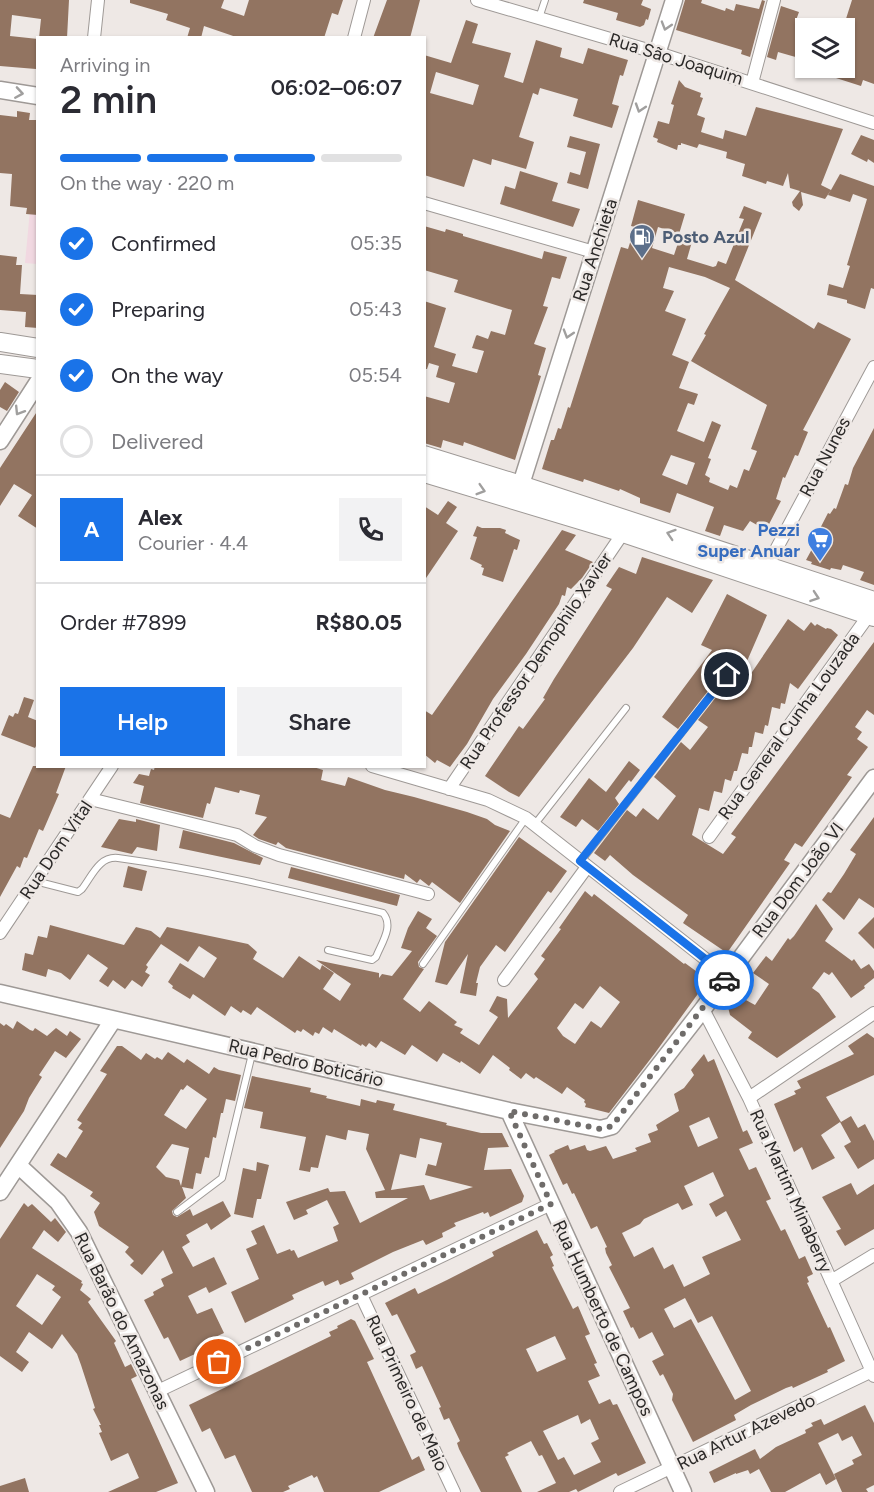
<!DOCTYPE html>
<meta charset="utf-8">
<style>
body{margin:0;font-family:Figtree,sans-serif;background:#f2f2f3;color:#2b2b33;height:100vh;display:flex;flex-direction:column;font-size:22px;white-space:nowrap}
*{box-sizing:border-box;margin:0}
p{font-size:20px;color:#7c7c81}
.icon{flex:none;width:33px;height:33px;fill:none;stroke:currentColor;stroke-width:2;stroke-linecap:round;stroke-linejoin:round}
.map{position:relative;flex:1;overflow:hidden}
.details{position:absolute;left:36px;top:36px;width:390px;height:732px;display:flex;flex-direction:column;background:#fff;border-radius:0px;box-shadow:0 2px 4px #0004}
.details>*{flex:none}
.fabs{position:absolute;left:795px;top:18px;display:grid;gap:12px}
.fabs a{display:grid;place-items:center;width:60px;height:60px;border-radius:0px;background:#fff;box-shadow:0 2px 4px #0004;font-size:30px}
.pin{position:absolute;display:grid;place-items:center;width:51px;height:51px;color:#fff;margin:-26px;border:3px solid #fff;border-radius:50%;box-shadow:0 2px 6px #0007}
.courier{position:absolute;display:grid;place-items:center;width:60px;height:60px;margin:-30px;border:4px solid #1a73e8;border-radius:50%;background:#fff;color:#222;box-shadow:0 2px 8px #0007}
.headline em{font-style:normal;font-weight:600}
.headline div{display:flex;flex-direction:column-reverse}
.headline{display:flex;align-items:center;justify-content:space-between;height:102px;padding:0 24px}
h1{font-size:39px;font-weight:600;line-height:45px}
.bar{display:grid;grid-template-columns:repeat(4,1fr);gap:9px 6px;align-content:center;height:72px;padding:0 24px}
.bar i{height:8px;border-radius:4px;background:#e1e1e2}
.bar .current{background:#1a73e8}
.bar p{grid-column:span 4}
.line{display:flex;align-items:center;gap:15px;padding:0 24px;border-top:2px solid #e1e1e2}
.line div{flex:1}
.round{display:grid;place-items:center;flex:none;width:63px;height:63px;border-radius:0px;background:#f2f2f3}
ol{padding:0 24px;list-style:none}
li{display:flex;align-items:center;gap:18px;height:66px}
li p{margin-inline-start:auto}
li .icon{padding:6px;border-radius:50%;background:#1a73e8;color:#fff;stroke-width:4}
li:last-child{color:#7c7c81}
li i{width:33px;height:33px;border:3px solid #e1e1e2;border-radius:50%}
.cta{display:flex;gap:12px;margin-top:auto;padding:12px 24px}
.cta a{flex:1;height:69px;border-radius:0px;background:#1a73e8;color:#fff;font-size:24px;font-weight:600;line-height:69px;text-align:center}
.cta a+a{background:#f2f2f3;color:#2b2b33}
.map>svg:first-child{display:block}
.education{fill:#f1d8e1}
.building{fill:#927461;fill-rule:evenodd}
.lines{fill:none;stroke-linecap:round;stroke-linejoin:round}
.service-casing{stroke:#9e9996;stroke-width:8}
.minor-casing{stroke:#9e9996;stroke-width:14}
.tertiary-casing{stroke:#9e9996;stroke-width:19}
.secondary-casing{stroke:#9e9996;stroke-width:20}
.service{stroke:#fff;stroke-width:6}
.minor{stroke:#fff;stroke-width:12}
.tertiary{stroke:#fff;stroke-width:16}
.secondary{stroke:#fff;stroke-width:18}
.oneway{stroke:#a09f9e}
.done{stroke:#6f6c6a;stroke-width:6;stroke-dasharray:0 10.8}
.route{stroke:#1a73e8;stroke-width:8}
.labels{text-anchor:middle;stroke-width:5;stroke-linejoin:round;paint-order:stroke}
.street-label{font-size:18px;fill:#2b2928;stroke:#eee8e5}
.service-label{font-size:18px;font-weight:bold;fill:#4e5e75;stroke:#eee8e5;text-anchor:start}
.shop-label{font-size:18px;font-weight:bold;fill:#366cbe;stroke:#eee8e5;text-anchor:end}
</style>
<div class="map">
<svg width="874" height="1492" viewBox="0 0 874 1492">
<rect width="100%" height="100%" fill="#eee8e5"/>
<path class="education" d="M37 136V264L25 263Z"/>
<path class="building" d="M0 0H69L67 38H39L41 19 12 15 10 36 38 39 36 69 0 66Z
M130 0H224L221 8 244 16 249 0H343L338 15 332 13 324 38H239L204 26 201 38H187L190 28 166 20 168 14 130 3Z
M387 0H420L410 38H373Z
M584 0H643L641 5 651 9 648 20 646 19 644 25 640 27 616 20 618 13 583 3Z
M685 0H702L701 3 725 11 726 8 734 11 736 4 759 9 762 0 765 1 750 57 741 54 742 50 676 30Z
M852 0H874V84L863 80 861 86 811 70V68H844V25Z
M781 6 799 12 795 23 806 27V60L778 52 776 60 767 57Z
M466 20 478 24 472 43 511 53 504 77 523 83 536 40 562 48 560 57 583 64 588 48 628 60 623 76 620 75 612 104 619 106 612 128 573 116 578 99 540 88 538 95 533 93 519 137 534 142 526 169 492 159 491 165 473 159 464 187 424 175V55L451 63ZM436 72 479 85 473 105 430 93Z
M679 80 685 87 701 93 700 97 703 98 697 115 705 118 701 132 723 139 725 130 746 136 756 107 843 129 821 185 831 190 840 174 874 186V289L871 288 865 309 847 303V300L827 295 829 284 843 288 850 266 847 265 867 199 853 194 850 202 828 195 831 190 825 199 801 192 803 205 799 211 793 206 792 202 800 191 790 188 788 173 783 186 767 181 766 184 742 176 745 164 726 158 727 152 699 144 697 148 681 143V145H678L677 150 657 142 658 139 653 137 658 121 669 124 674 105 671 104Z
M17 111 30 113 29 120H38V215L26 214 27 208 10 206 12 174 0 173V115L17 117Z
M861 135 874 140V163L868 159 867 162 851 154Z
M570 136 600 144 588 189 567 183 570 172 580 175 586 152 567 147Z
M520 171 558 183 552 201 580 209 573 227 500 204 505 186 515 189Z
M638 200 685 214 679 234 658 227 652 248 674 255 681 234 693 238 687 259 713 267 716 266 718 261 726 264 744 219 739 218 744 206 762 213 735 280 814 329 818 322 851 339 803 430 808 432 798 456 795 455 785 478 783 477 776 499 781 501 766 530 750 521 743 531 724 525 720 536 705 531 714 507 677 493 670 513 640 503V498L620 489 619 491 584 479 583 482 542 469 551 440H554L558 428 561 429 568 407 570 408 621 247 628 249 635 227 631 226ZM669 267 705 277 730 288 704 334 706 335 691 361 767 405 751 449 757 451 749 471 744 469 737 488 730 485 728 490 709 482 710 478 705 475 711 459 708 458 721 425 712 421 704 442 677 431 688 403 694 405 698 394 679 388 689 362 672 355 686 319 665 311 674 291 663 288ZM671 455 695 463 687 485 662 475Z
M424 226 445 232 446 229 463 234V236L542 259 544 251 567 257 560 279 552 277 543 306 548 307 534 344 546 348 538 375 541 376 515 460 464 442 463 446 443 440 441 448 424 443V396L449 403 455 383 436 377 439 366 429 363 427 369H424V301L446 308 434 347 456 354 452 366 477 373 484 351 472 348 476 336 477 335 488 339 491 331 505 335 512 310 454 292 458 280 424 270Z
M0 255 17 257 16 265H22L20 294 38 295V328L25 327 26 312 0 310Z
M5 382 19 392 7 411 0 407V390Z
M38 410V529L18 516 32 495 14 484 0 506V468Z
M874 428V585L860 580 864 572 843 565 841 570 831 568 830 570 811 564 812 562 806 560 812 549 810 548 828 513 830 514 834 508 836 509 845 484 848 485 853 468Z
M448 501 457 507 446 523 458 531 424 581V506L438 515Z
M477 526 482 528H500L506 530 505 533 520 540 517 550 514 549 503 582 482 575 484 568 481 567 482 565 470 559 477 537 473 536Z
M562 530 576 535 565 550 593 562 582 578 571 589 567 587 565 596 562 595 559 604 526 654 493 699 467 744 450 767 437 760 435 763 424 754V710L432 715Z
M642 557 713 580 692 613 667 597 633 648 519 797 509 792 485 776 519 726 523 729 545 699 543 698 554 679 612 589 606 586 619 567 636 574Z
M727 594 767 615 741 675 748 678 788 619 804 631 811 622 815 626 817 624 826 629 827 628 831 629 838 635 798 689 790 683 785 704 781 703 780 709 772 707 768 726 765 725 763 734 755 732 752 747H749L748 754 742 753 737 771H734L731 781 725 779 722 793 714 791 709 811 699 808 692 835 723 854 736 837 731 834 874 642V715L867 710 855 727 862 732 857 739 868 747 847 775 852 777 802 847 795 843 784 860 790 863 727 953 683 923 688 915 633 875 610 855 605 861 594 853 627 810 636 817 643 808 658 820 676 796 654 777 681 742 690 750 708 727 698 720 731 678 732 673 727 670 723 672 678 729 662 717 712 650 701 645Z
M24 697 34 700 28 717 38 721V742L35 748 1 735 9 715 13 717 15 713 18 714Z
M629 761 640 770 631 782 629 780 615 798 619 804 598 831 582 819 576 827 560 817 589 778 606 792Z
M33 766H66L56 793 59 794 43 831 39 829 27 858 24 857 20 868 17 866 0 897V814L10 818Z
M155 766H310L323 770 321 780 345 786 348 777 385 790 414 797 467 812 487 819 495 825 510 831 460 903 432 882 429 886 420 879 417 883 405 874 404 879 286 848 278 842 276 845 259 839 253 835 267 817 255 814 260 795 240 790 239 793 215 787 210 804 207 803 203 818 140 803 144 786 133 783 139 774 149 776 151 769 154 770Z
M874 817V908L859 898 844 920 822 900 828 892 831 893 844 874 856 854 850 850Z
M119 819 136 822V819L160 825 157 851 137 847 132 854 101 847Z
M183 830 234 843 263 858 260 865 179 848Z
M519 837 567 871 551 893 548 891 505 952 496 945 480 967 476 983H478L476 996 460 993 468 954 447 985 435 982 445 942Z
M128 866 147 871 142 891 123 887Z
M291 867 400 895 397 906 288 878Z
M585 891 592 897 594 894 684 964 685 963 708 980 655 1053 609 1113 585 1107 586 1104 584 1102 585 1100 567 1087 562 1094 536 1077 534 1079 526 1073 521 1079 509 1070 510 1068 493 1055 480 1074 461 1061 460 1063 443 1053 437 1062 412 1045 405 1055 381 1041 376 1048 369 1043 366 1047 362 1044 361 1046 334 1029 332 1033 323 1027 319 1034 315 1032 313 1036 303 1029 301 1032 297 1030 295 1033 257 1007 251 1015 243 1010 241 1013 231 1006 225 1016 193 994 190 999 172 988 173 986 168 982 180 963 204 978 217 958 199 946 188 962 161 944 146 965 148 967 145 972 150 975 142 987 132 980 125 989 113 980 108 987 99 981 108 968 88 954 70 980 61 973 48 969 46 977 22 970 25 953 33 955 38 936 47 938 50 925 124 945 136 927 151 931 160 938 167 927 248 944 257 952 253 959 283 978 299 956 320 970 322 965 334 973 323 989 340 1001 351 984 316 960 379 973V978L382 974 392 976 412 951 401 948 408 928 418 911 432 919 426 928 437 936 418 962 419 967 424 969 403 999 420 1012 429 1001 457 1022 454 1025 463 1029 460 1033 479 1045 498 1017 489 1011 497 996 507 999 508 1018 538 979 534 974 545 959 541 956 561 929 559 928ZM600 986 620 1002 601 1028 591 1021 575 1044 563 1036 557 1028 575 1003 583 1009Z
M816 904 833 929 825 941 852 961 854 959 861 969 869 964 874 971V978L864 986 865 988 851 998 832 972 829 975 824 972 812 988 819 993 836 1017 777 1058 748 1038 752 1032 730 1015 728 1007 735 999 741 1003 744 999 755 1005 769 984 753 973 766 956 772 961 788 938 790 940 794 936Z
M874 917V949L858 933Z
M17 1021 30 1030 33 1031 35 1028 47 1036 56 1028 67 1036 70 1031 81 1039 66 1058 55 1051 39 1075 42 1077 29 1098 24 1111 0 1148V1023L4 1026 6 1024 13 1029Z
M867 1033 874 1038V1075L826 1097 841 1122 851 1116 858 1128 865 1124 874 1141V1159L858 1169 844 1146 851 1142 840 1122 821 1135 835 1158 812 1170 802 1147 794 1152 774 1104 796 1094 794 1091 801 1088 797 1081 854 1054 848 1046Z
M117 1046H122L141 1060 146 1053 155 1059 157 1057 162 1060 168 1052 184 1063 187 1059 209 1074 214 1067 219 1070 241 1075 235 1101 226 1099 223 1113H221L216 1138 213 1137 209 1158 205 1157 201 1174 196 1173 193 1189 182 1187 186 1198 172 1211 173 1215 177 1217 190 1209 193 1216 223 1201 231 1216 211 1230 207 1223 186 1235 190 1242 182 1247 193 1267 214 1257 227 1284 209 1293 206 1287 188 1296 197 1314 212 1308 224 1333 209 1340 212 1346 180 1361 168 1337 164 1339 144 1300 154 1295 153 1292 164 1286 161 1279 173 1273 163 1250 142 1275 130 1265 134 1261 125 1252 129 1247 99 1226 94 1212 100 1203 90 1196 93 1192 50 1165 58 1153 66 1158 83 1131 78 1128 82 1123 77 1120 107 1074 100 1071ZM187 1085 207 1099 186 1129 164 1115 181 1089 183 1090ZM172 1144 189 1148 181 1186 179 1180 166 1177 156 1167Z
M704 1054 708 1062 714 1059 743 1132 747 1130 753 1143 739 1149 749 1170 756 1167 771 1199 766 1201 781 1231 785 1229 799 1259 805 1256 813 1274 807 1277 809 1282 807 1283 828 1328 830 1327 845 1361 827 1370 828 1372 793 1388 792 1386 786 1388 751 1405 734 1415 736 1420 693 1442 672 1400 673 1394 663 1374 660 1376 652 1361 664 1355 652 1332 639 1339 633 1327 631 1328 623 1311 630 1308 609 1267 612 1265 606 1253 605 1248 607 1247 597 1226 591 1229 574 1193 572 1194 567 1183 563 1185 549 1155 555 1152 554 1151 568 1145 570 1150 585 1145 587 1150 590 1151 606 1146 613 1159 637 1151 635 1148 651 1142 648 1134 658 1130 656 1125 679 1111 674 1094 684 1088 694 1075 691 1070ZM709 1117 718 1138 698 1147 689 1126ZM713 1172 724 1196 709 1204 716 1217 726 1211 741 1240 702 1257 710 1274 684 1287 673 1264 664 1269 653 1247 634 1257 622 1233 640 1224 644 1219 678 1203 682 1210 693 1205 684 1186ZM685 1298 698 1323 712 1316 751 1391 735 1400 691 1319 674 1328 664 1309Z
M252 1076 311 1088 310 1092 327 1096 326 1098 360 1106 361 1099 376 1103 377 1100 395 1104 393 1110 447 1123 446 1125 481 1133H502L509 1147 488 1148 484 1170 511 1169 524 1196 522 1202 490 1217 488 1212 484 1214 483 1212 454 1223 456 1226 442 1233 443 1237 426 1245 423 1240 393 1252 351 1273 354 1279 340 1285 338 1280 325 1286 323 1281 292 1295 294 1299 245 1323 231 1292 259 1279 246 1249 257 1244 251 1231 264 1225 277 1254 290 1249 291 1251 294 1250 298 1258 338 1241 333 1227 339 1224 327 1200 306 1210 308 1214 294 1220 286 1202 328 1188 330 1192 345 1191 360 1223 408 1198H376L375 1192 385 1190 366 1149 369 1134 348 1130 346 1140 326 1135 318 1168 311 1167 310 1172 299 1170 306 1137 260 1128 263 1112 244 1108ZM420 1138 442 1143 436 1166 428 1164 425 1175 473 1187 430 1200 424 1185 391 1190 400 1154 416 1158Z
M257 1162 269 1165 261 1199H257L253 1218 234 1214 243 1168 256 1171Z
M851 1183 857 1195 874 1184V1229L845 1246 836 1231 841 1229 822 1197Z
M24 1203 28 1207 32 1204 51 1222 55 1218 66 1232 58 1242 44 1230 32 1248 82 1281 81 1283 83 1284 80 1290 91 1299 88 1302 116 1341 114 1343 125 1367 131 1364 137 1376 131 1379 178 1483 156 1492H108L139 1478 128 1453 111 1461 99 1433 102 1432 99 1425H101L93 1409 95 1408 81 1365 77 1354 62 1334 52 1349 29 1332 16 1352 29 1362 22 1372 0 1356V1239ZM37 1274 55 1286 52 1290 61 1297 42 1325 16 1306Z
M537 1230 544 1244 547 1243 553 1255 550 1257 554 1266 552 1267 573 1309 578 1306 590 1334 585 1336 597 1363 594 1364 600 1376 588 1381 599 1404 610 1399 613 1405 617 1404 646 1463 618 1476 616 1473 578 1492 576 1489 569 1492H537L556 1483 542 1455 539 1456 531 1441 507 1453 509 1455 505 1457 522 1492H481L459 1449 457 1443 460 1441 449 1418 444 1420 439 1408 441 1407 422 1366 416 1369 410 1355 416 1352 397 1314 392 1316 385 1303 415 1288 418 1294 447 1280 494 1256 492 1252ZM555 1336 566 1359 537 1372 526 1349ZM578 1415 581 1424 590 1419 599 1439 591 1443 601 1462 574 1475 564 1457 558 1460 543 1431Z
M351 1319 355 1321 374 1359 367 1362 412 1460 419 1456 425 1470 379 1492H324L317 1476 314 1478 312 1475 288 1486 290 1489 283 1492H252L235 1455 225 1459 210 1428 202 1432 189 1405 331 1336 329 1332 338 1328 337 1326Z
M865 1405 874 1423V1485L866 1489 868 1492H842L834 1474 854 1464 852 1460 862 1455 852 1436 842 1441 838 1433 818 1443 836 1479 826 1485 820 1473 785 1492H771L759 1469 750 1474 748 1470 736 1474V1473L714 1483 709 1472 755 1449 760 1459 776 1447 806 1433 805 1430 813 1426 811 1423 821 1419 824 1425Z
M25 1478 29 1492H0V1486Z"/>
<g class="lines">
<defs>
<path id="service" d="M539 18 545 0
M535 824 626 708
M581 861 727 675
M35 881 78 892 82 889C92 876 99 856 118 858 208 870 295 892 383 913 394 926 382 942 376 957L372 960 328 950
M423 964 526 818
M177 1212 222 1178 252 1054"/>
<path id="minor" d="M477 0 658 53 874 123
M94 38 98 0
M354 38 364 0
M752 83 774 0
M424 203 594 252
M764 572 874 367
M372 766 488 800 526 818 727 976
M449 789 623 533
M90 799 237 835 255 846 279 855 428 894
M709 837 869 615
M0 933 112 766
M504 980 587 867
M703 1009 749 1098 874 1376
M749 1098 874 1013
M831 1281 874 1255
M361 1295 454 1492
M158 1391 551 1204
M620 1492 872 1371"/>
<path id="tertiary" d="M0 90 38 96
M0 441 38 382
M517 497 674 0
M0 993 509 1111 601 1129 612 1126 703 1009 874 778
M509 1111 683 1492
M18 1165 58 1202 79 1232 206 1492
M0 1192 113 1020"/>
<path id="secondary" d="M0 342 38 348
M0 364 38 369
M424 455 521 485 874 601
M424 473 623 533 874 617"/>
</defs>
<use href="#service" class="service-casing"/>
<use href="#minor" class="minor-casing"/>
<use href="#tertiary" class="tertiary-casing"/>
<use href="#secondary" class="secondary-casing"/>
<use href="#service" class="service"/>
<use href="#minor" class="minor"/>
<use href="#tertiary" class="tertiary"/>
<use href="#secondary" class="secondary"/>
</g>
<defs><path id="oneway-chevron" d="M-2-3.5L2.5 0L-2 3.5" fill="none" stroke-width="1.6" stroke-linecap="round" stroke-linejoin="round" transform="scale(1.5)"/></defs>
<g class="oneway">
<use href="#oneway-chevron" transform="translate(666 26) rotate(107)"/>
<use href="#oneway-chevron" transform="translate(19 93) rotate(9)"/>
<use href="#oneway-chevron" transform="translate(640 108) rotate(108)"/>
<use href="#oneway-chevron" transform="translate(568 334) rotate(107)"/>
<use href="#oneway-chevron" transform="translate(19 411) rotate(122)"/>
<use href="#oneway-chevron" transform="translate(481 490) rotate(17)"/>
<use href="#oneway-chevron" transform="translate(671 534) rotate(-162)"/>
<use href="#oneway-chevron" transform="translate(815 597) rotate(19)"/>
</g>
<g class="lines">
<path class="done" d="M219 1362 551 1204 509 1111 601 1129 612 1126 724 980"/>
<path class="route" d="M724 980 727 976 580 861 727 675"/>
</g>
<defs>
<symbol id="fuel-pin" viewBox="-11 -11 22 30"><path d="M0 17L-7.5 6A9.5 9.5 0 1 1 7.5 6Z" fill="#5c6f8a" stroke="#eee8e5"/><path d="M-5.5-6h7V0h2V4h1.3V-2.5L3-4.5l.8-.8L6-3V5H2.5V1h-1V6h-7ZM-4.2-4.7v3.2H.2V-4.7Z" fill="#fff"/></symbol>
<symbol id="supermarket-pin" viewBox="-11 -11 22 30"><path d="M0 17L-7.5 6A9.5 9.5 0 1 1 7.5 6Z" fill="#3f7fe0" stroke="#eee8e5"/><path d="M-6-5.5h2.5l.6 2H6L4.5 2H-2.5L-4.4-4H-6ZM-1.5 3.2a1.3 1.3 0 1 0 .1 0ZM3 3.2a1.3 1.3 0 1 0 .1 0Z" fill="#fff"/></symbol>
</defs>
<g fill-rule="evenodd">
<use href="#fuel-pin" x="627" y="222" width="30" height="40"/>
<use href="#supermarket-pin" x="805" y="525" width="30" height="40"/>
</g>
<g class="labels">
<g class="street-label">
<text transform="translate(676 59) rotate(17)" y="6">Rua São Joaquim</text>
<text transform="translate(595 250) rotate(-72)" y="6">Rua Anchieta</text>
<text transform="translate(825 457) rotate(-62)" y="6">Rua Nunes</text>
<text transform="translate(536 661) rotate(-56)" y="6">Rua Professor Demophilo Xavier</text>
<text transform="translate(789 726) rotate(-54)" y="6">Rua General Cunha Louzada</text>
<text transform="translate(56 850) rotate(-56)" y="6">Rua Dom Vital</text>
<text transform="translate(798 880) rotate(-53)" y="6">Rua Dom João VI</text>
<text transform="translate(306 1063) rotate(13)" y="6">Rua Pedro Boticário</text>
<text transform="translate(791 1191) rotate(66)" y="6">Rua Martim Minaberry</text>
<text transform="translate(603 1318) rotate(65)" y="6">Rua Humberto de Campos</text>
<text transform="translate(122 1321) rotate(64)" y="6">Rua Barão do Amazonas</text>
<text transform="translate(407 1393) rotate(65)" y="6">Rua Primeiro de Maio</text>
<text transform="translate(746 1432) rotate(-26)" y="6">Rua Artur Azevedo</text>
</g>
<g class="service-label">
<text x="662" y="243">Posto Azul</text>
</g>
<g class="shop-label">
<text x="800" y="536">Pezzi<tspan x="800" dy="21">Super Anuar</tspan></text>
</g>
</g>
</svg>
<div class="fabs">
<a><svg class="icon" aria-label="layers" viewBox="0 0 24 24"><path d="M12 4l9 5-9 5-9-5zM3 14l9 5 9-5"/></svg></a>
</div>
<div class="pin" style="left:219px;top:1362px;background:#ea580c"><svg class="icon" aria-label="bag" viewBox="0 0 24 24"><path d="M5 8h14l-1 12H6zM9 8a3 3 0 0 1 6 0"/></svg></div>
<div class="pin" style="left:727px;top:675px;background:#1f2937"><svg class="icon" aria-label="home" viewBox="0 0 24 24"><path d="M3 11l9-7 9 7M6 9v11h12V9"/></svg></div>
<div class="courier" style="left:724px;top:980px"><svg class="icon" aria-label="car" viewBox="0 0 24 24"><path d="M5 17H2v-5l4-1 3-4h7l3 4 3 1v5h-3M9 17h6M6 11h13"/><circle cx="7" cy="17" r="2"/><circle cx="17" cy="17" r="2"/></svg></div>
<section class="details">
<div class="headline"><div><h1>2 min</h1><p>Arriving in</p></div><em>06:02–06:07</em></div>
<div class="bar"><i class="current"></i><i class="current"></i><i class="current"></i><i></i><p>On the way · 220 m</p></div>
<ol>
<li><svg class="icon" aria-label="check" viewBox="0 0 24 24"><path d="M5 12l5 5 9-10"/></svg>Confirmed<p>05:35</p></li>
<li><svg class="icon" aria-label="check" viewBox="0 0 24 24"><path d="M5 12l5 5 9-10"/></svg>Preparing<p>05:43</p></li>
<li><svg class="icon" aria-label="check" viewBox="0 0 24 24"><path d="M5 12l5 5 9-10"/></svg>On the way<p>05:54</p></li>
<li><i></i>Delivered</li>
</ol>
<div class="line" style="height:108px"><b class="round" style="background:#1a73e8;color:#fff">A</b><div><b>Alex</b><p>Courier · 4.4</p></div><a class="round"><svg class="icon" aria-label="phone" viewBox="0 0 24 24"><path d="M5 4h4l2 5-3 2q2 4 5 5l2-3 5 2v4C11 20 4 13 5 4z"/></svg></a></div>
<div class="line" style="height:78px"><div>Order #7899</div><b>R$80.05</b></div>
<div class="cta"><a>Help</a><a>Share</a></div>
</section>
</div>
